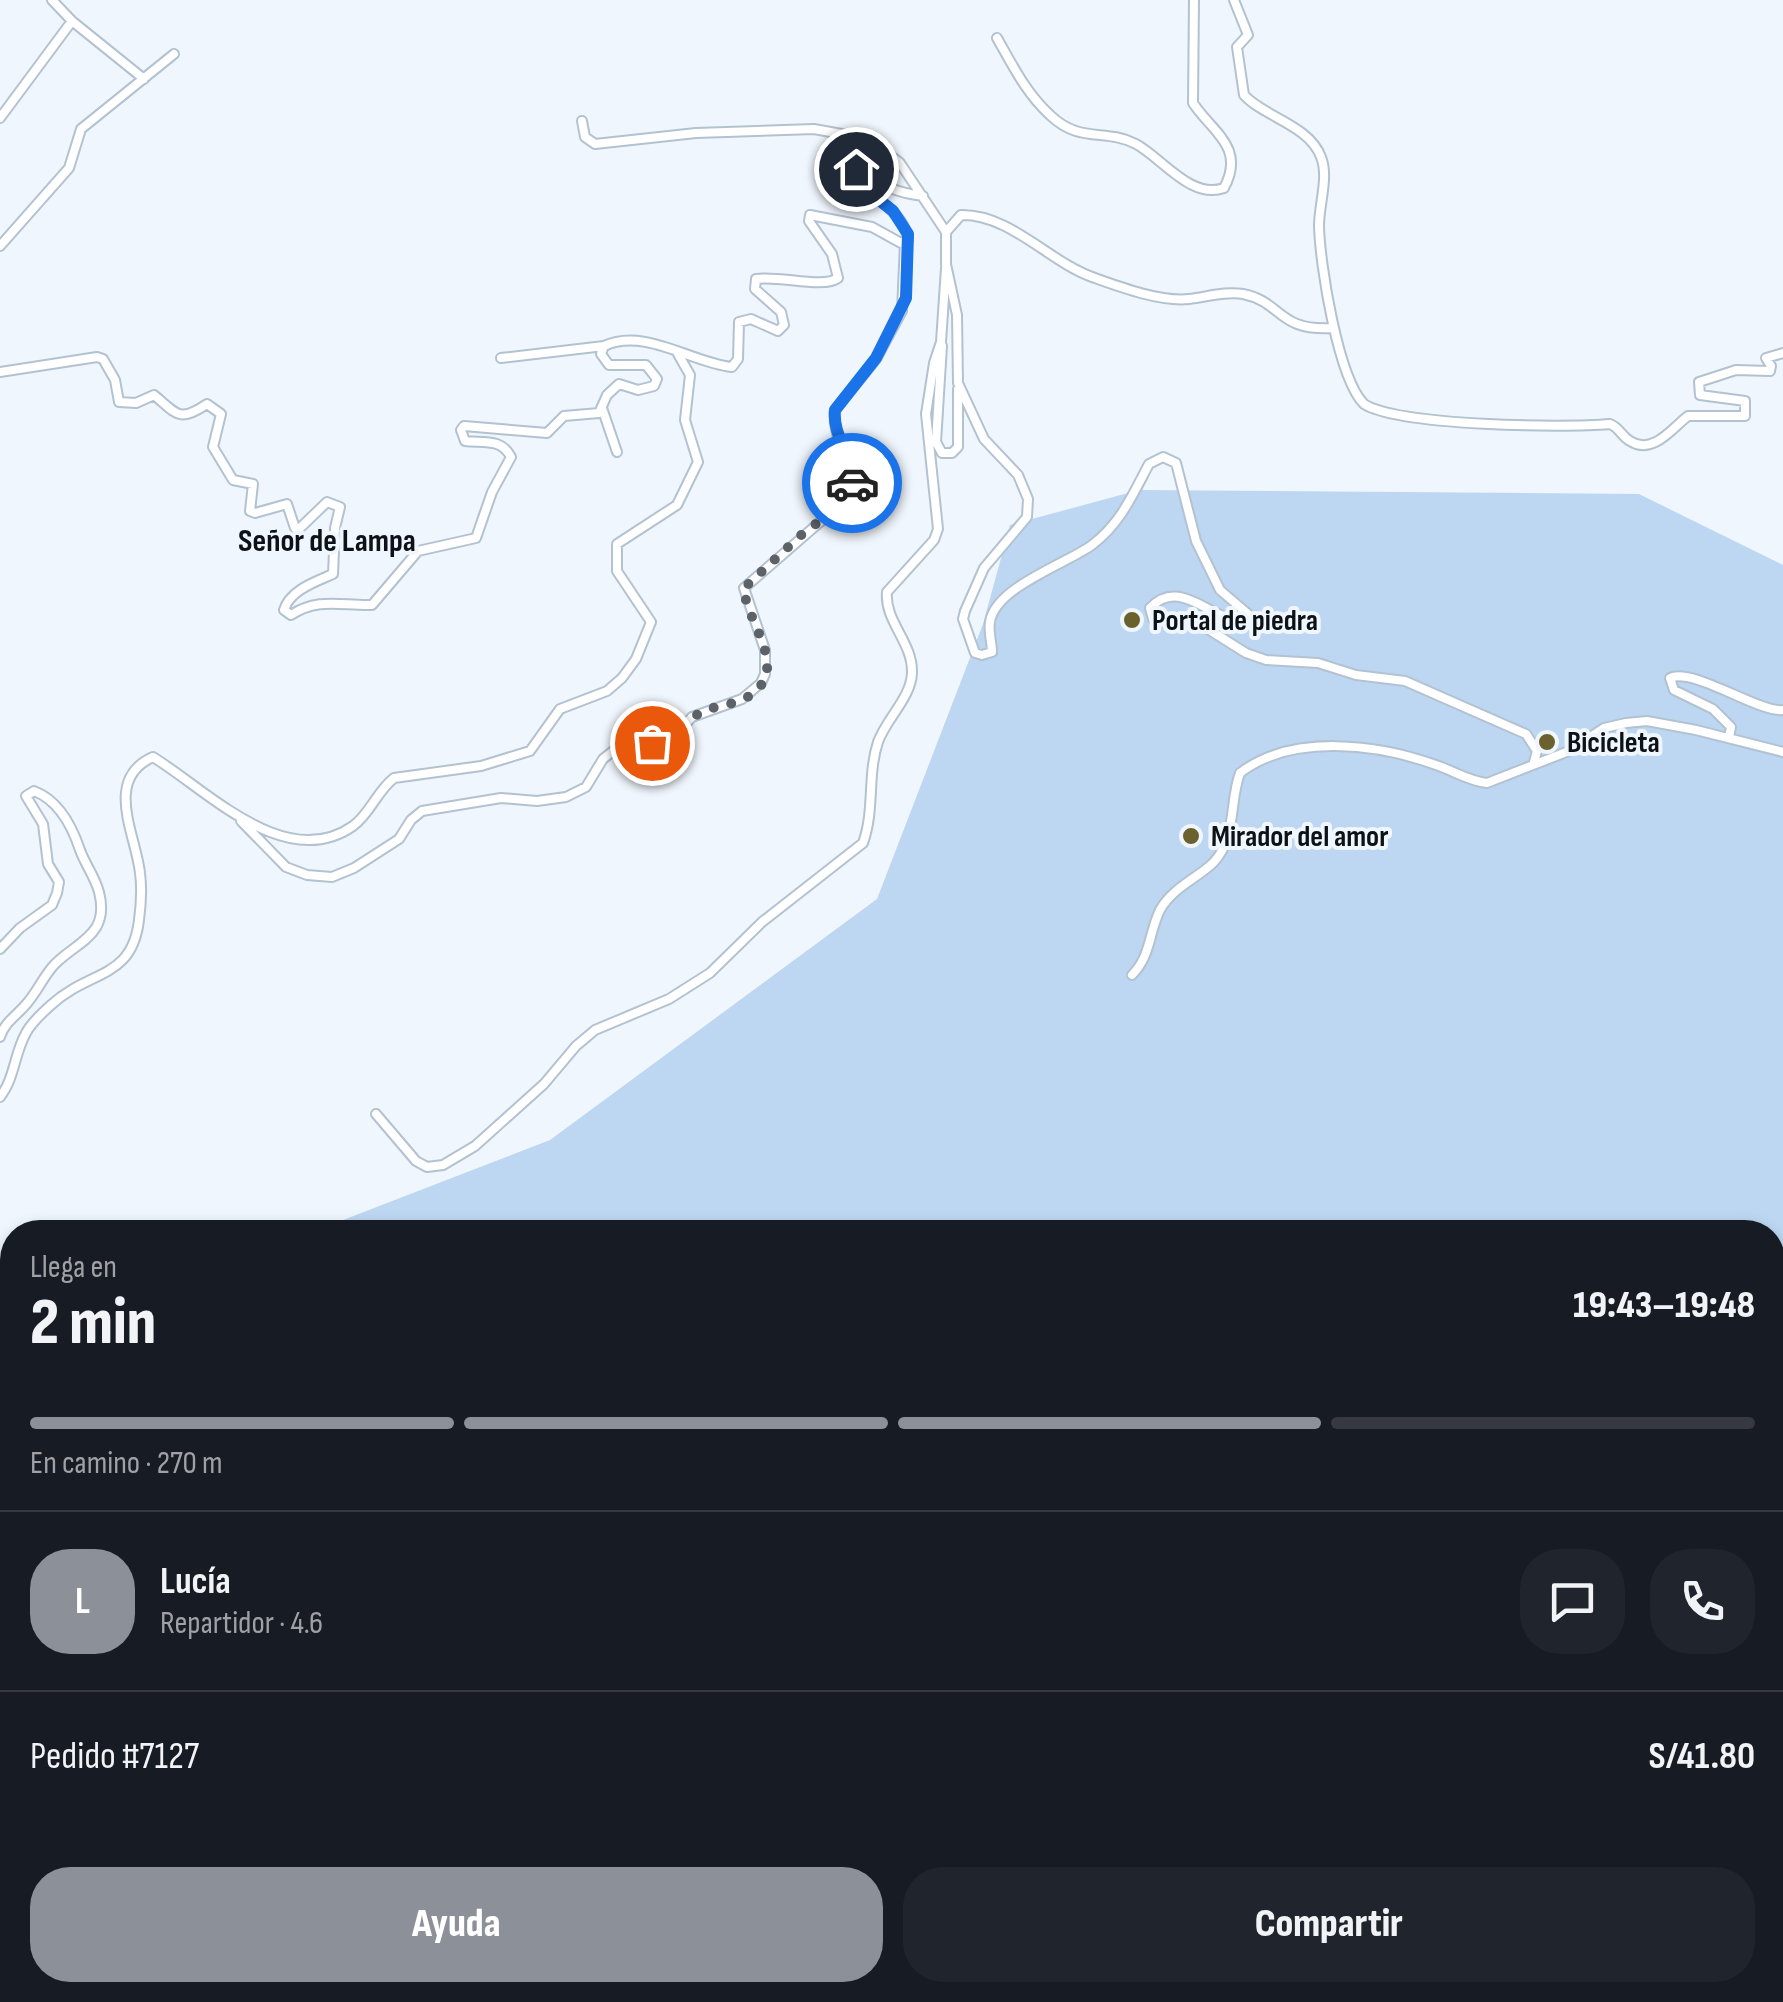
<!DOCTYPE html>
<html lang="es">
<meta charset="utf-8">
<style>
body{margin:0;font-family:"Sofia Sans Condensed",sans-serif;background:#20242c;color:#f1f3f6;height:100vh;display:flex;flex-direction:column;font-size:38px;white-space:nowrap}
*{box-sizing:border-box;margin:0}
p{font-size:32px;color:#9ea1a6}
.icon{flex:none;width:55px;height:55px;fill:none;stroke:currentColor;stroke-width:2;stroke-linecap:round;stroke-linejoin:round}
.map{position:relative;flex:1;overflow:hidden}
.details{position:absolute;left:0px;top:1220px;width:1785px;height:782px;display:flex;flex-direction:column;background:#171b24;border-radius:40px 40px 0 0;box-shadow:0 5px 15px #0003}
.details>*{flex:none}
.pin{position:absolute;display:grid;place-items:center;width:85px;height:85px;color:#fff;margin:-42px;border:5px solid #fff;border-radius:50%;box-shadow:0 2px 10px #0007}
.courier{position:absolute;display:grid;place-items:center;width:100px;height:100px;margin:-50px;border:8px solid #1a73e8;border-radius:50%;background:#fff;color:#222;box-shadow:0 2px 12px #0007}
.head em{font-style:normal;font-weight:800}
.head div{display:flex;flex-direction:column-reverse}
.head{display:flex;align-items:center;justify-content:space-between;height:170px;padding:0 30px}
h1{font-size:65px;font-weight:800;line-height:75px}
.bar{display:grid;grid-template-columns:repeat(4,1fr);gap:15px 10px;align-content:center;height:120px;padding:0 30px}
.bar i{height:12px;border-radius:8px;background:#363941}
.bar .selected{background:#8c9099}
.bar p{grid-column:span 4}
.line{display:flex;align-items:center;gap:25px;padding:0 30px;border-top:2px solid #363941}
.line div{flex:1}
.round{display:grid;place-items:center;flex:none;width:105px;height:105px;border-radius:40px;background:#20242c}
.button{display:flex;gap:20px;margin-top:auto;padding:20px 30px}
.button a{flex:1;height:115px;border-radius:40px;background:#8c9099;color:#fff;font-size:40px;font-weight:800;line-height:115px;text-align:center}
.button a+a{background:#20242c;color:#f1f3f6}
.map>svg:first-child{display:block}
.green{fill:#bdd7f2}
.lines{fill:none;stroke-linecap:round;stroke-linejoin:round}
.minor-casing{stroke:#b3c2d1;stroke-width:12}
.minor{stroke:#fff;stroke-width:8}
.done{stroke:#5c6268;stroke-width:10;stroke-dasharray:0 18}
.route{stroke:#1a73e8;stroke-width:12}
.poi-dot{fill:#6a612e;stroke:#f0f6fd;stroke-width:4}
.labels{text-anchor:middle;stroke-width:8;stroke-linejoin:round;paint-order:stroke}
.poi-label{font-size:30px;font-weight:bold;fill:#0d1217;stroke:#f0f6fd;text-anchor:start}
.neighbourhood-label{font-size:32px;font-weight:bold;fill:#0d1217;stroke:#f0f6fd}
</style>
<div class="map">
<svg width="1783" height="2002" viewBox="0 0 1783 2002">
<rect width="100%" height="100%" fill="#f0f6fd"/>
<path class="green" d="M1139 490 1639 494 1783 565V2002H134L133 1990H1772V1232H312L550 1140 877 899 983 624 1010 525Z
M12 1399V1680L0 1667V1424L2 1404Z"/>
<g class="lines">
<defs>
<path id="minor" d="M52 0 72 21 144 79
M1234 0 1248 35 1237 47 1244 95C1264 117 1309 125 1321 157 1329 177 1319 204 1319 226 1320 265 1338 378 1364 404 1399 426 1565 428 1610 424 1620 428 1621 436 1630 441 1653 456 1673 427 1688 416H1745V401L1700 395 1699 382 1736 370 1770 371 1771 366 1766 358 1783 353
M997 38C1013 66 1026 93 1050 115 1080 144 1105 128 1136 144 1162 158 1191 200 1224 188 1246 147 1212 132 1193 103L1194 0
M0 118 72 21
M582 121 585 137 595 144 696 133 814 129 869 139 900 163 946 232V264L957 315 958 383 984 439 1018 475 1028 499 1027 517 984 568 965 611 963 619 975 653 982 655 992 652C992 642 988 632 990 622 995 587 1068 563 1092 545 1121 523 1133 494 1149 464L1163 457 1176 463 1196 541 1220 590 1248 614 1247 619C1215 627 1182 574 1150 608L1153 619H1192L1246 653 1266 660 1318 663 1356 675 1405 681 1526 734 1537 751 1534 762
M946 232 961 215C1010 214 1048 261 1092 277 1120 287 1160 302 1189 299 1207 297 1225 291 1243 294 1283 302 1277 332 1334 328
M0 246 69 168 81 129 174 54
M942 346 936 442 942 453H952L958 447V389
M501 358 604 346
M0 372 97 357 103 359 115 380 119 402 136 403 154 395C177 414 179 423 207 404L221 414 213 447 233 480 253 484 250 511 255 513 287 504 295 528 299 529 327 502 340 507 335 528 333 574C315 582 290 590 284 610L291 615C319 597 341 606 372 605L418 551 476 538 492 492 511 457C501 438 484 443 465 441L461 430 464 426 547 433 564 416 599 413 607 395 619 384 638 390 654 386 657 379 646 365H609L601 354 604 346C645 327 692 363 732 367L738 359 739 322 751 319 778 331 784 325 781 312 755 289 756 279C778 275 824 289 838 278L832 254 809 221 810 215 872 227 901 243 908 239C903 211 874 198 854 180V170H864C881 187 899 193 923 196
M602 408 617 452
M1729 738 1731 727 1713 709 1674 690 1670 678C1693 667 1759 713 1783 710
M241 821 286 867 307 875 332 877 354 868 399 839 411 820 422 811 501 798 537 801 566 797 586 787 603 759 618 747 672 739 692 717 742 699 761 683 765 674V650L744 588 850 496C858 462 831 443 835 410L876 359 902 311 905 242
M0 949 20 928 52 905 57 893 59 882 48 864 43 824 26 796 34 791C58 800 72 826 80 850 85 864 95 877 99 892 110 935 78 941 55 964 45 974 38 990 28 1002 18 1015 5 1021 0 1037
M1132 975C1151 956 1149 932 1160 910 1172 888 1196 879 1213 863 1237 838 1229 802 1240 773 1292 733 1378 744 1436 765 1454 771 1468 781 1487 783L1569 751 1604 728 1626 723 1647 721 1696 730 1783 752
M0 1097C15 1078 14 1054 26 1033 31 1023 42 1013 51 1005 90 969 132 980 139 920 141 905 142 888 140 873 136 835 103 779 153 757 208 791 286 873 353 826 370 814 377 791 394 778L481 766 530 751 560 709 607 691 622 678 636 659 651 622 617 571V544L677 505 698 462 685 420 690 375 678 354
M376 1114 416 1161 427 1167 443 1165 475 1146 544 1084 576 1046 595 1030 669 999 710 973 762 922 863 843C875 810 867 775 878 742 886 719 911 698 912 673 913 642 884 621 887 592L934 540 938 529 926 414 934 363 941 342 946 268
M0 1565 12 1566
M0 1577H12
M0 1691 12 1695
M0 1740 5 1753 0 1760
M0 1817V1819
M1267 1990 1270 2002
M1285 1990 1292 2002
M1378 1990 1385 2002
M618 2002 628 1990
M1240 2002 1244 1990"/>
</defs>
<use href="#minor" class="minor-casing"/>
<use href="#minor" class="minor"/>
</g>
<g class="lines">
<path class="done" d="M652 743C680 737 682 721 704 711 716 706 730 705 742 700 797 673 745 623 744 588L800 536 846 501 852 483"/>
<path class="route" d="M852 483C855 456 832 438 835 410L876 358 906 298 908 234 893 211 854 180 856 169"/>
</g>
<g class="poi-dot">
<circle cx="1132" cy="620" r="10"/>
<circle cx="1547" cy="742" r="10"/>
<circle cx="1191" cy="836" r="10"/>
</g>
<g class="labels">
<g class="poi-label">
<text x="1152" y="630">Portal de piedra</text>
<text x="1567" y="752">Bicicleta</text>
<text x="1211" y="846">Mirador del amor</text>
</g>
<g class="neighbourhood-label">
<text x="327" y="551">Señor de Lampa</text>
</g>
</g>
</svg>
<div class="pin" style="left:652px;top:743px;background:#ea580c"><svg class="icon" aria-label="bag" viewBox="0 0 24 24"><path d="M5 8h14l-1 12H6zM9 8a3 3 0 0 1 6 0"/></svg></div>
<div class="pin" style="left:856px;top:169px;background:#1f2937"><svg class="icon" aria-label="home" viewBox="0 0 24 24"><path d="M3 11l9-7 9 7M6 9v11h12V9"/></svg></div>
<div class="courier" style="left:852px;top:483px"><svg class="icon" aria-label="car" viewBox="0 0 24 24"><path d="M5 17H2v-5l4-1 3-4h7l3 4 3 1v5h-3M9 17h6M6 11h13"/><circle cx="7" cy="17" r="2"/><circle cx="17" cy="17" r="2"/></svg></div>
<section class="details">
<div class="head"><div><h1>2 min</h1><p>Llega en</p></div><em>19:43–19:48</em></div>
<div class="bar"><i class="selected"></i><i class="selected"></i><i class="selected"></i><i></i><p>En camino · 270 m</p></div>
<div class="line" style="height:180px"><b class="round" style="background:#8c9099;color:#fff">L</b><div><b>Lucía</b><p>Repartidor · 4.6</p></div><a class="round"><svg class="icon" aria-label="chat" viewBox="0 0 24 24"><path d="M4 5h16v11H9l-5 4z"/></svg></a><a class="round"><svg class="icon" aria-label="phone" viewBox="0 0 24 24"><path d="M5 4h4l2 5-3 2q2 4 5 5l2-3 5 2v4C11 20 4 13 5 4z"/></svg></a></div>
<div class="line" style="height:130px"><div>Pedido #7127</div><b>S/41.80</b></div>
<div class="button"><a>Ayuda</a><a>Compartir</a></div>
</section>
</div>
